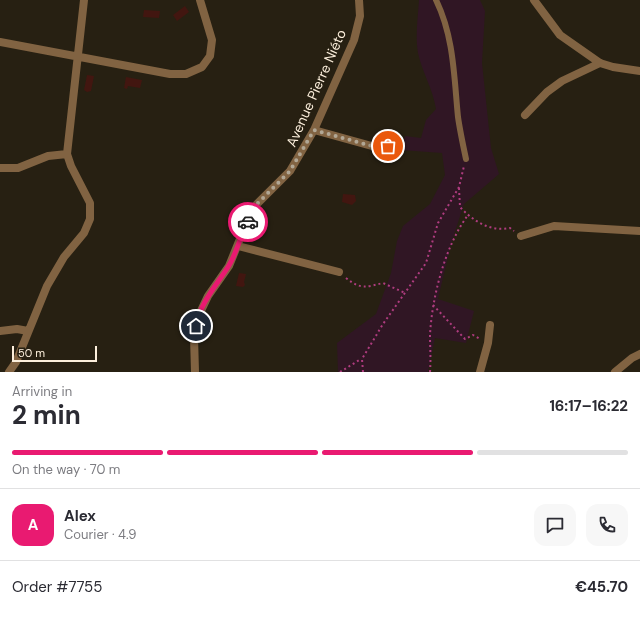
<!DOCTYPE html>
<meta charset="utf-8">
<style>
body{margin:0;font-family:"DM Sans",sans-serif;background:#f7f7f7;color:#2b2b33;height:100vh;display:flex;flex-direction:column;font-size:15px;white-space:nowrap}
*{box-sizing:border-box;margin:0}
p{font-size:13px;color:#7c7c81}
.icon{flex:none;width:22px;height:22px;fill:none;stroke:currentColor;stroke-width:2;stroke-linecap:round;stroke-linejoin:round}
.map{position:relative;height:372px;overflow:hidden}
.drawer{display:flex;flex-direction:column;background:#fff;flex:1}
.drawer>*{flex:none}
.scale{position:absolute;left:12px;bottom:10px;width:85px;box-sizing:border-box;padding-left:4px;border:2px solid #fcefdc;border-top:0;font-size:11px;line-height:14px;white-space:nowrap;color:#fcefdc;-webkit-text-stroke:3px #272012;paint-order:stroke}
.pin{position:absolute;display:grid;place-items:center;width:34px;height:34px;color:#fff;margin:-17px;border:2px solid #fff;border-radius:50%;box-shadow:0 1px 4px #0007}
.courier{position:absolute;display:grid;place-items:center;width:40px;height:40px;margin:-20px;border:3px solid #e91a71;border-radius:50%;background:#fff;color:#222;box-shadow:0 1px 5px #0007}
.headline em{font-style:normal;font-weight:700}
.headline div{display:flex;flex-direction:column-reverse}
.headline{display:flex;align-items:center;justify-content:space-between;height:68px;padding:0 12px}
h1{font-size:26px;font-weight:700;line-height:30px}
.bar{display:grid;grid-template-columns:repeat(4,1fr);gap:6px 4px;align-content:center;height:48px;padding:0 12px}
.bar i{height:5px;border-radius:3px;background:#e1e1e2}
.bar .current{background:#e91a71}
.bar p{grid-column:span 4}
.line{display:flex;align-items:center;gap:10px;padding:0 12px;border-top:1px solid #e1e1e2}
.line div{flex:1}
.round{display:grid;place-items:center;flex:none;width:42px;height:42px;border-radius:12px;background:#f7f7f7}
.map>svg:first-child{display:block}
.green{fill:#301624}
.water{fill:#421610}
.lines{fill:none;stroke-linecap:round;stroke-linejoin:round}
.path{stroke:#af3c7f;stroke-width:2;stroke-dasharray:2 3;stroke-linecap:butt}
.lane{stroke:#816342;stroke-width:6}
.street{stroke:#816342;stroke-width:8}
.done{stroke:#b1a795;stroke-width:4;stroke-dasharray:0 7.2}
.route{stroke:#e91a71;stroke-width:5}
.labels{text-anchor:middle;stroke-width:4;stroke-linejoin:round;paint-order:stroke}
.street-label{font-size:14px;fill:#fcefdc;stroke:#272012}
</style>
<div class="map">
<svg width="640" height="372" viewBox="0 0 640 372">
<rect width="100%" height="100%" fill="#272012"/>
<path class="green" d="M419 0H480L485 11 482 63 491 148 499 174 464 204 451 244 438 299 474 311 466 343 435 338 428 372H338L337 343 376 314 391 273 397 241 403 226 430 204 445 175 442 153 401 150 405 136 421 138 426 120 436 109C433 89 422 72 418 53 415 36 418 17 419 0Z"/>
<path class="water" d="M185 6 189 12 177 21 173 15Z
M144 10 160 11 159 18 143 17Z
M87 75 94 76 91 91 87 92 84 90Z
M126 77 142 80 140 88 128 86 127 89 124 88Z
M343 194 355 195 356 201 352 205 342 202Z
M239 273 246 274 244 282 245 285 243 287 236 286Z"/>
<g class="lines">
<path class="path" d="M459 188 460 207C473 221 490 232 510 228L514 231
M346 278C361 290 366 287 383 283L405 293
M433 305 465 339 473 335 480 339
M340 372 361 359
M363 372 362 359 383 324 426 263 438 223 459 187 464 166
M430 372C431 360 430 347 430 335 432 297 445 246 468 215"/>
<path class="lane" d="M436 0C454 37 454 77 458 117 460 131 463 145 466 159"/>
<path class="street" d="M534 0 560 35 600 63 613 67 640 71
M0 42 170 74H186L202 67 210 56 212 40 200 0
M525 115 547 92 562 81 600 63
M314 130 379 148 388 146
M0 168H18L48 156 67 154
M521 236 554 226 640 231
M238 246 339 272
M0 331 17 329 28 331
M9 372 16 362 47 286 64 257 84 233 90 219V203L71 166 67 154 84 0
M195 372 194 336 198 317 208 296 229 266 244 229 256 205 290 171 314 130 354 40 360 16 359 0
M480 372 488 343 490 325
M615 372 632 358 640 354"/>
</g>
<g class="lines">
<path class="done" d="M248 222 256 205 290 171 314 130 379 148 388 146"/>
<path class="route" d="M196 326C200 303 216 286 228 267 237 253 240 236 248 222"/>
</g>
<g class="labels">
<g class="street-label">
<text transform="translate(316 88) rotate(-66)" y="5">Avenue Pierre Niéto</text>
</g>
</g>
</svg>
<div class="scale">50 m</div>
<div class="pin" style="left:388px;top:146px;background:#ea580c"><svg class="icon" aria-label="bag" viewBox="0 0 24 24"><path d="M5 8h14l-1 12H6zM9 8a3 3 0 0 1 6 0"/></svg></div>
<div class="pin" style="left:196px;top:326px;background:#1f2937"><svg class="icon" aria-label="home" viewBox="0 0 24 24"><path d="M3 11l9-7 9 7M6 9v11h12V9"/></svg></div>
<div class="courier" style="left:248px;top:222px"><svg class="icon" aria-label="car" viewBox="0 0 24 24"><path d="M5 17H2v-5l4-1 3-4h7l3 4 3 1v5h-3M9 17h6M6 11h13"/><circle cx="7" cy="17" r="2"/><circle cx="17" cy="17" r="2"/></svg></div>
</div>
<section class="drawer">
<div class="headline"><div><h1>2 min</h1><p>Arriving in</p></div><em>16:17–16:22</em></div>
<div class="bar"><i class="current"></i><i class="current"></i><i class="current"></i><i></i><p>On the way · 70 m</p></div>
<div class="line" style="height:72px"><b class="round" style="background:#e91a71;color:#fff">A</b><div><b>Alex</b><p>Courier · 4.9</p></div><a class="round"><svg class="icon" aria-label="chat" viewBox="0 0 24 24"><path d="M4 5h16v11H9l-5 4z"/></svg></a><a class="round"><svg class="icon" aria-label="phone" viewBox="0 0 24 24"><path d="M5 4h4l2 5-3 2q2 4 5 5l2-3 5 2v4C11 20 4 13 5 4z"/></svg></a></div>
<div class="line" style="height:52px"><div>Order #7755</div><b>€45.70</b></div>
</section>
